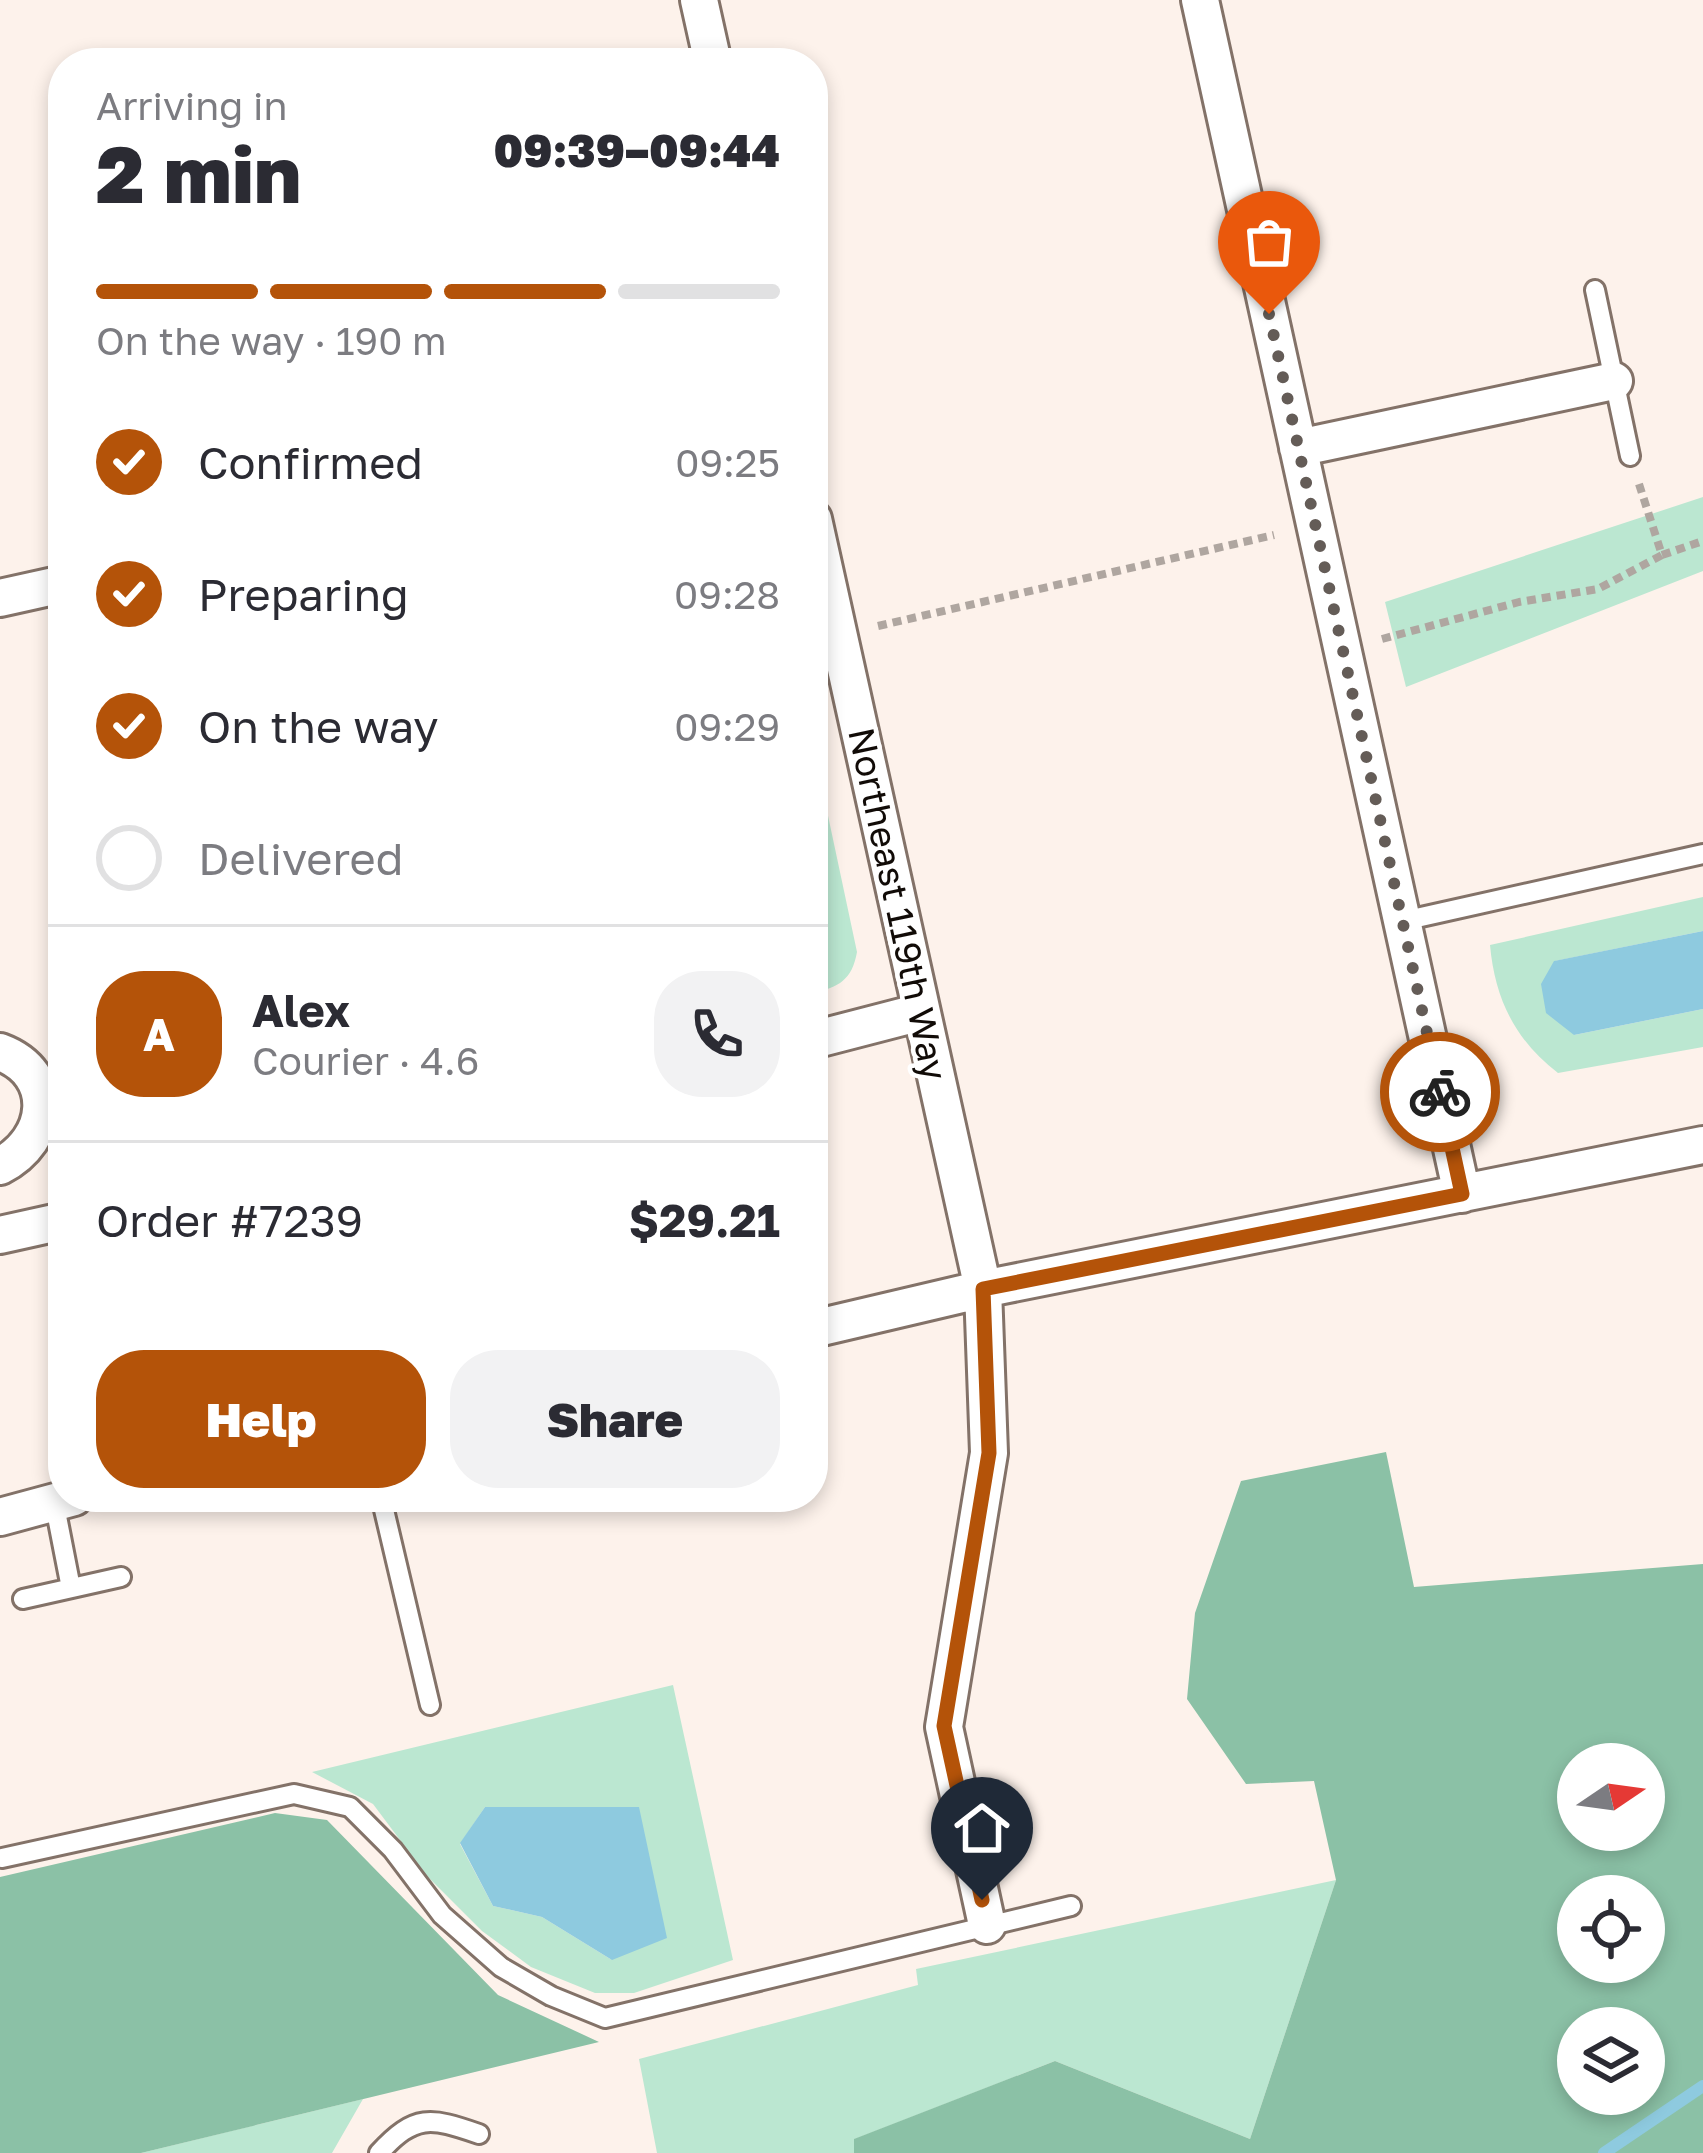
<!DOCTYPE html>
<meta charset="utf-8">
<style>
body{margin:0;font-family:"Golos Text",sans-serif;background:#f2f2f3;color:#2b2b33;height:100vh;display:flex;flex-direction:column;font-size:45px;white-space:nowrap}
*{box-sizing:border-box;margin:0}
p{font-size:39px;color:#7c7c81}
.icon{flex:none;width:66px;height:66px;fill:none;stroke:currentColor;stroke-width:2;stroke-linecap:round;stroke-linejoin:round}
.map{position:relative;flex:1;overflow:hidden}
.sheet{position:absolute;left:48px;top:48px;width:780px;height:1464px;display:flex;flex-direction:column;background:#fff;border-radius:48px;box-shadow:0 6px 18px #0003}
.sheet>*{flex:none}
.needle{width:78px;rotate:77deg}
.buttons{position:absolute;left:1557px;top:1743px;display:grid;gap:24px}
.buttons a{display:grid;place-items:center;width:108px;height:108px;border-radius:50%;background:#fff;box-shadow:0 6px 18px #0003;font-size:60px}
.pin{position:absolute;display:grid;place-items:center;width:102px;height:102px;color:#fff;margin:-123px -51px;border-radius:50% 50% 50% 0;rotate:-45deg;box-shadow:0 0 12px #0007}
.pin .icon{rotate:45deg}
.courier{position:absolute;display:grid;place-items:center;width:120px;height:120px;margin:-60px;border:9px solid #b45309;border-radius:50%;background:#fff;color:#222;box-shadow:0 3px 15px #0007}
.head em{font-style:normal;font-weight:800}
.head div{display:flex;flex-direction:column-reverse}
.head{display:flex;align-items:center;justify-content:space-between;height:204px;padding:0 48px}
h1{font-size:78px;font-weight:800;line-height:90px}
.bar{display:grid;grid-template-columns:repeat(4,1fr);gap:18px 12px;align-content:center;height:144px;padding:0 48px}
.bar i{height:15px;border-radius:9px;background:#e1e1e2}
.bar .active{background:#b45309}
.bar p{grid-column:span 4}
.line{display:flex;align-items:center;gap:30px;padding:0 48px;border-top:3px solid #e1e1e2}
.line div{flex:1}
.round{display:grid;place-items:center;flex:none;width:126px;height:126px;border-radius:48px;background:#f2f2f3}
ol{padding:0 48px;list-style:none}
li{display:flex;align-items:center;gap:36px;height:132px}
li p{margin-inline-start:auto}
li .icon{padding:12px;border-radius:50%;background:#b45309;color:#fff;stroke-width:4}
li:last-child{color:#7c7c81}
li i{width:66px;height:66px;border:6px solid #e1e1e2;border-radius:50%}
.action{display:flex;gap:24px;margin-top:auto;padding:24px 48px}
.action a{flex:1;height:138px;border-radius:48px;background:#b45309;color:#fff;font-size:48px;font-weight:800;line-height:138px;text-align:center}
.action a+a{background:#f2f2f3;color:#2b2b33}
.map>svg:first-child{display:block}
.green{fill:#bbe7d1;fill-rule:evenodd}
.forest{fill:#8bc1a6;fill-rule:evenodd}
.water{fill:#8ecadf}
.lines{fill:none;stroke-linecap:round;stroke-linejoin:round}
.stream{stroke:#8ecadf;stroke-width:12}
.service-casing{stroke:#837268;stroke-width:24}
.minor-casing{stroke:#837268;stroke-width:42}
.path{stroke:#afa6a0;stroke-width:8;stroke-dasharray:9 6;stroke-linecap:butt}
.service{stroke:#fff;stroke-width:18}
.minor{stroke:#fff;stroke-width:36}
.done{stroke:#645c57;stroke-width:12;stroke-dasharray:0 21.6}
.route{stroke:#b45309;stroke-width:15}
.labels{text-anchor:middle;stroke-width:9;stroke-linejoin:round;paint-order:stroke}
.street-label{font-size:36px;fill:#110b07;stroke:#fff}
</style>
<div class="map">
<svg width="1703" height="2153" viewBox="0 0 1703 2153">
<rect width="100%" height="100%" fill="#fdf2eb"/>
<path class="green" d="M1703 497V571L1406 687 1385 602Z
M827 811 857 952C852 980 839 987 813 993V814Z
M1703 897V931L1555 961 1574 1035 1703 1009V1047L1558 1073C1515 1040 1495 999 1490 945Z
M673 1685 733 1960 634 1993H595L531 1967 482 1931 427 1876 373 1804 312 1772ZM485 1807 612 1960 542 1917 493 1906 460 1844Z
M1336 1880 1250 2139 1055 2061 855 2139 854 2153H657L639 2059 918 1985 916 1969Z
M363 2099 332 2153H141Z"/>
<path class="forest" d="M1386 1452 1414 1587 1703 1564V2153H854V2139L1055 2061 1250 2139 1336 1880 1314 1781 1246 1784 1187 1699 1195 1613 1241 1481ZM1578 1764H1644V1830H1578ZM1578 1896H1644V1962H1578ZM1578 2028H1644V2094H1578Z
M275 1813 327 1820 498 1995 599 2042 141 2153H0V1877Z"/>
<path class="water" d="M1703 931V1009L1574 1035 1546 1013 1541 984 1554 961Z
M485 1807H639L667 1938 612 1960 542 1917 493 1906 460 1843Z"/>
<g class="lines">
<path class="stream" d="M1604 2153 1703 2086"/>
<defs>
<path id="service" d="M1595 290 1630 456
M1403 921 1703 854
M381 1497 430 1705
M54 1501 71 1588
M23 1599 121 1577
M2 1858 294 1794 350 1807 393 1850 442 1915 501 1967 551 1996 605 2018 1071 1906
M379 2153C415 2114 430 2117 479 2134"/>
<path id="minor" d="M699 0 713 63
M1200 0 1462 1194
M1298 448 1614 381
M813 519 983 1289 989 1453 944 1727 987 1925
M0 598 63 584
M813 1040 921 1012
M0 1052C59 1074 51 1140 0 1166
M0 1235 63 1221
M813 1329 983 1289 1703 1145
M0 1517 74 1497"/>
</defs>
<use href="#service" class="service-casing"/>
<use href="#minor" class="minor-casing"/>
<path class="path" d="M1662 555 1703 541
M878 626 1274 535
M1382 639 1519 602 1598 589 1662 555 1638 481"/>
<use href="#service" class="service"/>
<use href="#minor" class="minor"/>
</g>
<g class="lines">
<path class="done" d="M1269 314 1440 1092"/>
<path class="route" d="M982 1900 944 1726 989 1453 983 1289 1462 1194 1440 1092"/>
</g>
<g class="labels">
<g class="street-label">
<text transform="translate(898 904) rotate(78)" y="13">Northeast 119th Way</text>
</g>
</g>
</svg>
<div class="buttons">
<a><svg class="needle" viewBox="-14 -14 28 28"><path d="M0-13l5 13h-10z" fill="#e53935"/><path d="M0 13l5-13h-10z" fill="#7c7c81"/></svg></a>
<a><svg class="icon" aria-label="locate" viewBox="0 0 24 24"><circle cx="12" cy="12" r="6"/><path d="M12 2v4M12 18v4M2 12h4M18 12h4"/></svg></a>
<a><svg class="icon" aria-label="layers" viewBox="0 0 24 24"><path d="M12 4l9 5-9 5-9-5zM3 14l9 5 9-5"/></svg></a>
</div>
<div class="pin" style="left:1269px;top:314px;background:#ea580c"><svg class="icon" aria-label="bag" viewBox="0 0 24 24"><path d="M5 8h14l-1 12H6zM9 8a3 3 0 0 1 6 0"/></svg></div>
<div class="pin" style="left:982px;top:1900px;background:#1f2937"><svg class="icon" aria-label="home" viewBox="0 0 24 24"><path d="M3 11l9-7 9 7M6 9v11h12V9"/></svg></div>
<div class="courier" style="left:1440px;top:1092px"><svg class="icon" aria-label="bike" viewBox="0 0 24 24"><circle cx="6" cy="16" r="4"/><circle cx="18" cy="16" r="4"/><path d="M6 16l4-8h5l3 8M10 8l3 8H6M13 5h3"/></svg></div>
<section class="sheet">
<div class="head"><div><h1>2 min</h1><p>Arriving in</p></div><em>09:39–09:44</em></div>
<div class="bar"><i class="active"></i><i class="active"></i><i class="active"></i><i></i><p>On the way · 190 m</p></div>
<ol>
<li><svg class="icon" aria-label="check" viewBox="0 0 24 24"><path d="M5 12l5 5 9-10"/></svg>Confirmed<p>09:25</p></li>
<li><svg class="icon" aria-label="check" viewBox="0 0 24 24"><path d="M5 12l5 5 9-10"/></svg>Preparing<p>09:28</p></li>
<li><svg class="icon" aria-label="check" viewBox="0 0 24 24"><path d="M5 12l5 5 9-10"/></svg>On the way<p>09:29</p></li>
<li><i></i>Delivered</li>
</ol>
<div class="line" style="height:216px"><b class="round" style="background:#b45309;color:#fff">A</b><div><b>Alex</b><p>Courier · 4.6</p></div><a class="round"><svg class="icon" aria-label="phone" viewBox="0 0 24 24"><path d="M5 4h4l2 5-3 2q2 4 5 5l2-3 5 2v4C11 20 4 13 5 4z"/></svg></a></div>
<div class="line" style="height:156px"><div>Order #7239</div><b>$29.21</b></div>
<div class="action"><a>Help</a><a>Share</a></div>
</section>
</div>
